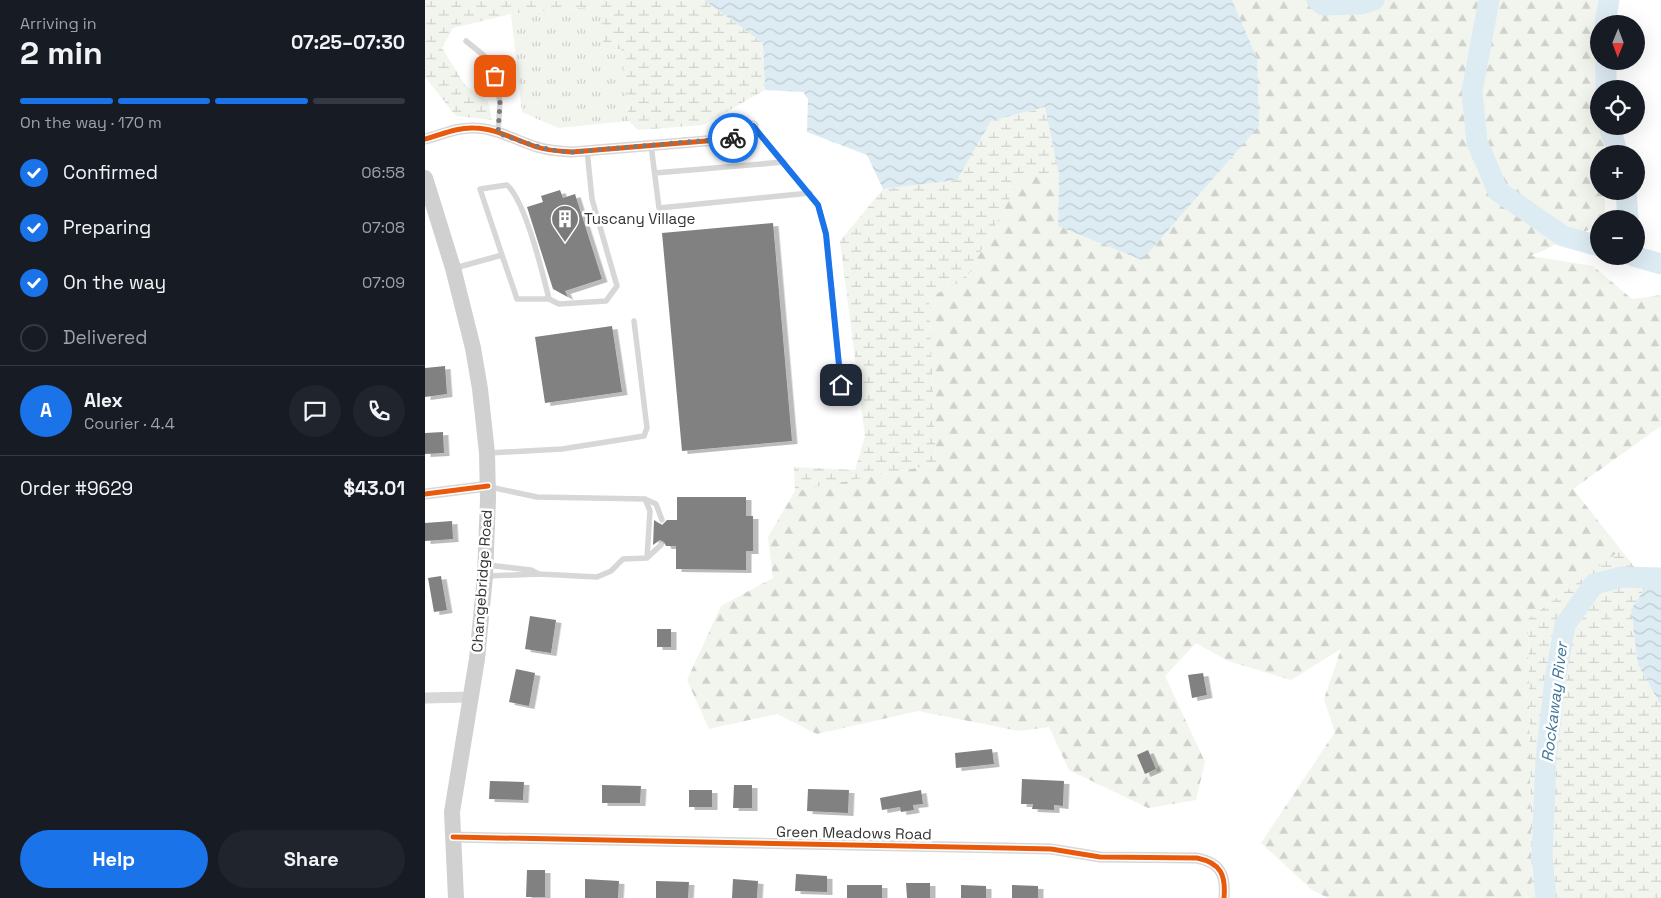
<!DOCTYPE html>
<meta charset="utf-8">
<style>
body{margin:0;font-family:"Space Grotesk",sans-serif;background:#20242c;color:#f1f3f6;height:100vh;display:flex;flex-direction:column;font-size:19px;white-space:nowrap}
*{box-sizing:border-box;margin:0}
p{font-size:16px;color:#9ea1a6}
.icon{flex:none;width:28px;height:28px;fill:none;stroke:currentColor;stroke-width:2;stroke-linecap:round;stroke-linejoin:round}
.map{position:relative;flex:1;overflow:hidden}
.drawer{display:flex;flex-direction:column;background:#171b24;width:425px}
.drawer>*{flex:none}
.needle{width:32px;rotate:181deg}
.controls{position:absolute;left:1165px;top:15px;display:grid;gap:10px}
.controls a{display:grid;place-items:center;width:55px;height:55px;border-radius:50%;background:#171b24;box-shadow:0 5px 20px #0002;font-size:25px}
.pin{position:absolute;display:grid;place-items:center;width:42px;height:42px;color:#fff;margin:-21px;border-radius:10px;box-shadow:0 2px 8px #0006}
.courier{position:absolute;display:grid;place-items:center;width:50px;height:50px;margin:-25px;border:4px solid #1a73e8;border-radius:50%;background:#fff;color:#222;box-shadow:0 1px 6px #0007}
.overview em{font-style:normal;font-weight:700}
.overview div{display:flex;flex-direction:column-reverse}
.overview{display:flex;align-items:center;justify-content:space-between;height:85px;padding:0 20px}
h1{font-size:32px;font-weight:700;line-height:38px}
.bar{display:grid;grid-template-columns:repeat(4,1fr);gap:8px 5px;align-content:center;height:60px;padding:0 20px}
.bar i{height:6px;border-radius:4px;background:#363941}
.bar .selected{background:#1a73e8}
.bar p{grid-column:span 4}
.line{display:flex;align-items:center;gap:12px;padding:0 20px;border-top:1px solid #363941}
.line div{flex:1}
.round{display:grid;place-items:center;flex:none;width:52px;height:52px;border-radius:26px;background:#20242c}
ol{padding:0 20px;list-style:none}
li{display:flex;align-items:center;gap:15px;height:55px}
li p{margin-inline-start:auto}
li .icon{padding:5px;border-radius:50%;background:#1a73e8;color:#fff;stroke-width:4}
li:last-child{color:#9ea1a6}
li i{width:28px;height:28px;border:2px solid #363941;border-radius:50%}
.button{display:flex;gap:10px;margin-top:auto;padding:10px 20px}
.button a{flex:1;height:58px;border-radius:30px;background:#1a73e8;color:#fff;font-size:20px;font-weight:700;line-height:58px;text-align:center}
.button a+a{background:#20242c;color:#f1f3f6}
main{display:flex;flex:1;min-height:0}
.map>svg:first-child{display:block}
.forest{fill:url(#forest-firs)}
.wetland{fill:url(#wetland-marsh)}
.park{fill:url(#park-tufts)}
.water{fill:url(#water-waves)}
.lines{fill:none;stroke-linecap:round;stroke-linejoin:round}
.river{stroke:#ddebf3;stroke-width:21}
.building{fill:#818181;filter:url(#shadow)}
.lane{stroke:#d7d7d7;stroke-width:5.5}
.street{stroke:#d7d7d7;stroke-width:11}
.secondary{stroke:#d0d0d0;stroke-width:16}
.cycleway-casing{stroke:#fff;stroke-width:8}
.cycleway{stroke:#e8590c;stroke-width:5}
.done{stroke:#7a7a7a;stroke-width:5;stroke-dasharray:0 9}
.route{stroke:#1a73e8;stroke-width:6}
.labels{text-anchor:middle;stroke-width:5;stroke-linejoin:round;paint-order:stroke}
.poi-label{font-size:15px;fill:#333;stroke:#fff;text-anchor:start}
.street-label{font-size:15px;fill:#333;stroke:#fff}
.water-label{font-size:16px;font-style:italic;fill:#3f7597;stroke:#fff}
</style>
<main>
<section class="drawer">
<div class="overview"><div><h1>2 min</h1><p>Arriving in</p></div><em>07:25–07:30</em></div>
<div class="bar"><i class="selected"></i><i class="selected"></i><i class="selected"></i><i></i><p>On the way · 170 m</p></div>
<ol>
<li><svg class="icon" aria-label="check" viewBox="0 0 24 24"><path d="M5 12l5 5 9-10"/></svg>Confirmed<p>06:58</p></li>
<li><svg class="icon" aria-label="check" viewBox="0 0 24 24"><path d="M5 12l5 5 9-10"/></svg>Preparing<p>07:08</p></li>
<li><svg class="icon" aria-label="check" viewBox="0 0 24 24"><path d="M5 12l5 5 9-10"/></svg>On the way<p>07:09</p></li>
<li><i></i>Delivered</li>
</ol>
<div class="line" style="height:90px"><b class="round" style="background:#1a73e8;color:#fff">A</b><div><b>Alex</b><p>Courier · 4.4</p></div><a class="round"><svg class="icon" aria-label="chat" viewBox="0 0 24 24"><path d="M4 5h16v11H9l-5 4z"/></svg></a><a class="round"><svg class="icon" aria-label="phone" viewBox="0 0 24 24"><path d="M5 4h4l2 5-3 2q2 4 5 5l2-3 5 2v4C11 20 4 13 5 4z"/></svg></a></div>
<div class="line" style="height:65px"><div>Order #9629</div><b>$43.01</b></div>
<div class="button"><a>Help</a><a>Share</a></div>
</section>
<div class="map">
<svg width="1236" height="898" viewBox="0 0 1236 898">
<defs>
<pattern id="forest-firs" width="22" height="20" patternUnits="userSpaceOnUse" patternTransform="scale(1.25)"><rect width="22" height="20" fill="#f1f5ed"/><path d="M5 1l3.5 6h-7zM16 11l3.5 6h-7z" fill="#cfd2cc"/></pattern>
<pattern id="wetland-marsh" width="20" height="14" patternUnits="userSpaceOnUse" patternTransform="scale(1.25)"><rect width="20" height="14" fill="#f1f5ed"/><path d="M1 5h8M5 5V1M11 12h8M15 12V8" fill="none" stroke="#cfd2cc"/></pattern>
<pattern id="park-tufts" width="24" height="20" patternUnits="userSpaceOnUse" patternTransform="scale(1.25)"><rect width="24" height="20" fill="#f1f5ed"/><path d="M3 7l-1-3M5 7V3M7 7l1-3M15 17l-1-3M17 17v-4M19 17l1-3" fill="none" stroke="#cfd2cc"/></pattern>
<pattern id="water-waves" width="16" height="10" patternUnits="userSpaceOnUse" patternTransform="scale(1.25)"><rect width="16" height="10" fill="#ddebf3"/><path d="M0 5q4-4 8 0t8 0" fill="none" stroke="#becad1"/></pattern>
<filter id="shadow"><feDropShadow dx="5.5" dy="3" stdDeviation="0" flood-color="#0004"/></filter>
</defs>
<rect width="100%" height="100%" fill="#fff"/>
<path class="forest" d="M807 0H1177L1178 24H1174V61H1178V89H1174V126H1179V154H1174V191H1180V219H1174V225L1106 256 1168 266 1207 299 1236 295V426L1148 489 1196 550 1103 619 1107 898H903L887 890 836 843 910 732 899 699 916 649 866 680 803 661 771 643 740 676 780 762 771 800 723 808 644 770 624 727 594 731 493 711 392 734 352 714 284 729 262 680 296 606 348 578 343 537 370 491 511 464 504 297 540 280 597 175 634 174 633 226 832 58Z"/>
<path class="wetland" d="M0 0H279L338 43 340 90 278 125 213 130 204 121 196 49 179 50 174 6 86 14 28 28 17 48 40 85 63 101 67 120 31 116 0 77Z
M621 107 634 174 597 176 540 280 504 297 511 464 370 491 369 467 430 470 440 437 415 241 458 189 532 180 566 121Z
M1196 550 1223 584 1206 609 1213 665 1236 705V898H1107L1103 619Z"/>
<path class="park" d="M175 6 179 50 196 49 204 121 133 128 97 112 86 14Z"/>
<path class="water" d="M279 0H807L832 58 834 126 717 260 633 226 634 174 620 107 566 121 532 180 458 189 442 155 382 132 383 99 378 92 340 90 338 43Z
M1236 572V705L1213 665 1206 609 1223 584Z"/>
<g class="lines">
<path class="river" d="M892 0 898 5 936 4 949 0
M1064 0 1047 91 1052 142 1073 191 1138 236 1174 246
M1180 24 1184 0
M1181 61V89
M1184 126 1193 154
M1201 191 1203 219
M1208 256 1236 264
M1121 898 1117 855 1121 759 1130 680 1140 625 1169 584 1197 577 1236 578"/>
</g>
<path class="building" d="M135 190 138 198 150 194 177 279 140 291 143 297 128 289 102 207 118 202 116 196Z
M348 223 367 441 257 451 237 233Z
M187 326 197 392 120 403 110 337Z
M20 366 22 394 0 397V368Z
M18 432 19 453 0 454V433Z
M252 497H321V516H328V551H321V570L251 569V546H241L239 542 235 540 228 545 229 520 237 525 242 520H252Z
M27 521 28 539 0 541V523Z
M16 576 22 610 9 612 3 578Z
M105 616 131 620 126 653 100 649Z
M232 629H246V647H232Z
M91 669 110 673 104 706 84 702Z
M778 673 782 695 767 698 763 675Z
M567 749 569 764 531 768 530 753Z
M723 750 731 769 720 774 712 755Z
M597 779 639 781 638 806 629 805V810L607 809 608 804H596Z
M65 781 99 782 98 800 64 799Z
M177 785 216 786 215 803H177Z
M309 785H327V808H308Z
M383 789 424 790 423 813 382 811Z
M264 790H287V807H264Z
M496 790 498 804 488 805 489 810 476 812 475 807 457 810 455 798Z
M102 870H120V897H101Z
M371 874 402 876V892L370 891Z
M160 879 194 881 193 898H160Z
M308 879 333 881 332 898H307Z
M231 881 264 882 263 898H231Z
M481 883H505V898H482Z
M422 885H457V898H422Z
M536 885 561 886V898H536Z
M587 885 613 886V898H587Z"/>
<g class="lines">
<path class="lane" d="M41 41 68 63 75 103 73 133
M328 126 393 205 401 234 416 385
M226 145 234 208 385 193
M230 173 359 162
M77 255 92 299H124
M30 268 77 255 55 189 82 185C100 200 118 274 124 299L134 304 181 301 192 286 167 199 162 150
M64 453 137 449 219 436 222 428 209 321
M65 487 112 497 220 499 231 504 237 520
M220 499 225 511 222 558
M62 565 106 570 114 574
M62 576 114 574 172 577 186 571 198 559 222 558 236 545"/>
<path class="street" d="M0 139C16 135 32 127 49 128 71 128 92 141 112 147 124 151 135 151 147 152L305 139 328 126
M0 494 63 486
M0 698 45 697
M28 837 626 849 675 857 772 858C796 863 801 875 799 898"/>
<path class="secondary" d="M0 178 28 268 48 348 55 389 62 453 63 499 60 576 52 659 27 812 31 898"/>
<defs>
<path id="cycleway" d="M0 139C16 135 32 127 49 128 71 128 92 141 112 147 124 151 135 151 147 152L305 139 328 126
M0 494 63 486
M28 837 626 849 675 857 772 858C796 863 801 875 799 898"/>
</defs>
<use href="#cycleway" class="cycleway-casing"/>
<use href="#cycleway" class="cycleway"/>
</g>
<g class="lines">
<path class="done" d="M70 76 75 103 73 133C98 142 120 151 147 152L308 138"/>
<path class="route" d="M308 138 328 126 393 205 401 234 416 385"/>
</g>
<defs>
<symbol id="building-pin" viewBox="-11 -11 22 30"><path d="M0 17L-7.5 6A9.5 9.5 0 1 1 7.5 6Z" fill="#7a7a7a" stroke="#fff"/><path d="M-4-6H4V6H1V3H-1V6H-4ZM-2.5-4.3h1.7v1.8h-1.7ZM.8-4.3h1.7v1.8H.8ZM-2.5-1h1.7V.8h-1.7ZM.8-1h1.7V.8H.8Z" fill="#fff"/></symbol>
</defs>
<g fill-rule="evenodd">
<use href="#building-pin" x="124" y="203" width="32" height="43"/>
</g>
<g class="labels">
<g class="poi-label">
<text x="159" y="224">Tuscany Village</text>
</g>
<g class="street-label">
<text transform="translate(57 581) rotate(-86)" y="5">Changebridge Road</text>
<text transform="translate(429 833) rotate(1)" y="5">Green Meadows Road</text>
</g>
<g class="water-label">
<text transform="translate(1129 702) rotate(-83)" y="6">Rockaway River</text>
</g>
</g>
</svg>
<div class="controls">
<a><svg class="needle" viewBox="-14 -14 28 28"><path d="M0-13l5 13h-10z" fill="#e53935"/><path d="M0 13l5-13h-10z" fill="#9ea1a6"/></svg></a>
<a><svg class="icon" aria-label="locate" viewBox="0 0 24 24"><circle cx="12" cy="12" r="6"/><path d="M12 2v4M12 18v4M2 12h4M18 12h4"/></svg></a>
<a>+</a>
<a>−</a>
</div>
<div class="pin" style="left:70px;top:76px;background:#ea580c"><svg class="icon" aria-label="bag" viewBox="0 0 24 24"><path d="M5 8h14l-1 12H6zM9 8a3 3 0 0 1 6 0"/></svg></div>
<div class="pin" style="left:416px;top:385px;background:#1f2937"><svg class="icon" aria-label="home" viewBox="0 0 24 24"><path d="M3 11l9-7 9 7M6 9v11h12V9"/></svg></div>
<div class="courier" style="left:308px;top:138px"><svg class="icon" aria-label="bike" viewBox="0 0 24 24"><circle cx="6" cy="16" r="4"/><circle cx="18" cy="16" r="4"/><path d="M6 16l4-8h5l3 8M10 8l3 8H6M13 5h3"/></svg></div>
</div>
</main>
